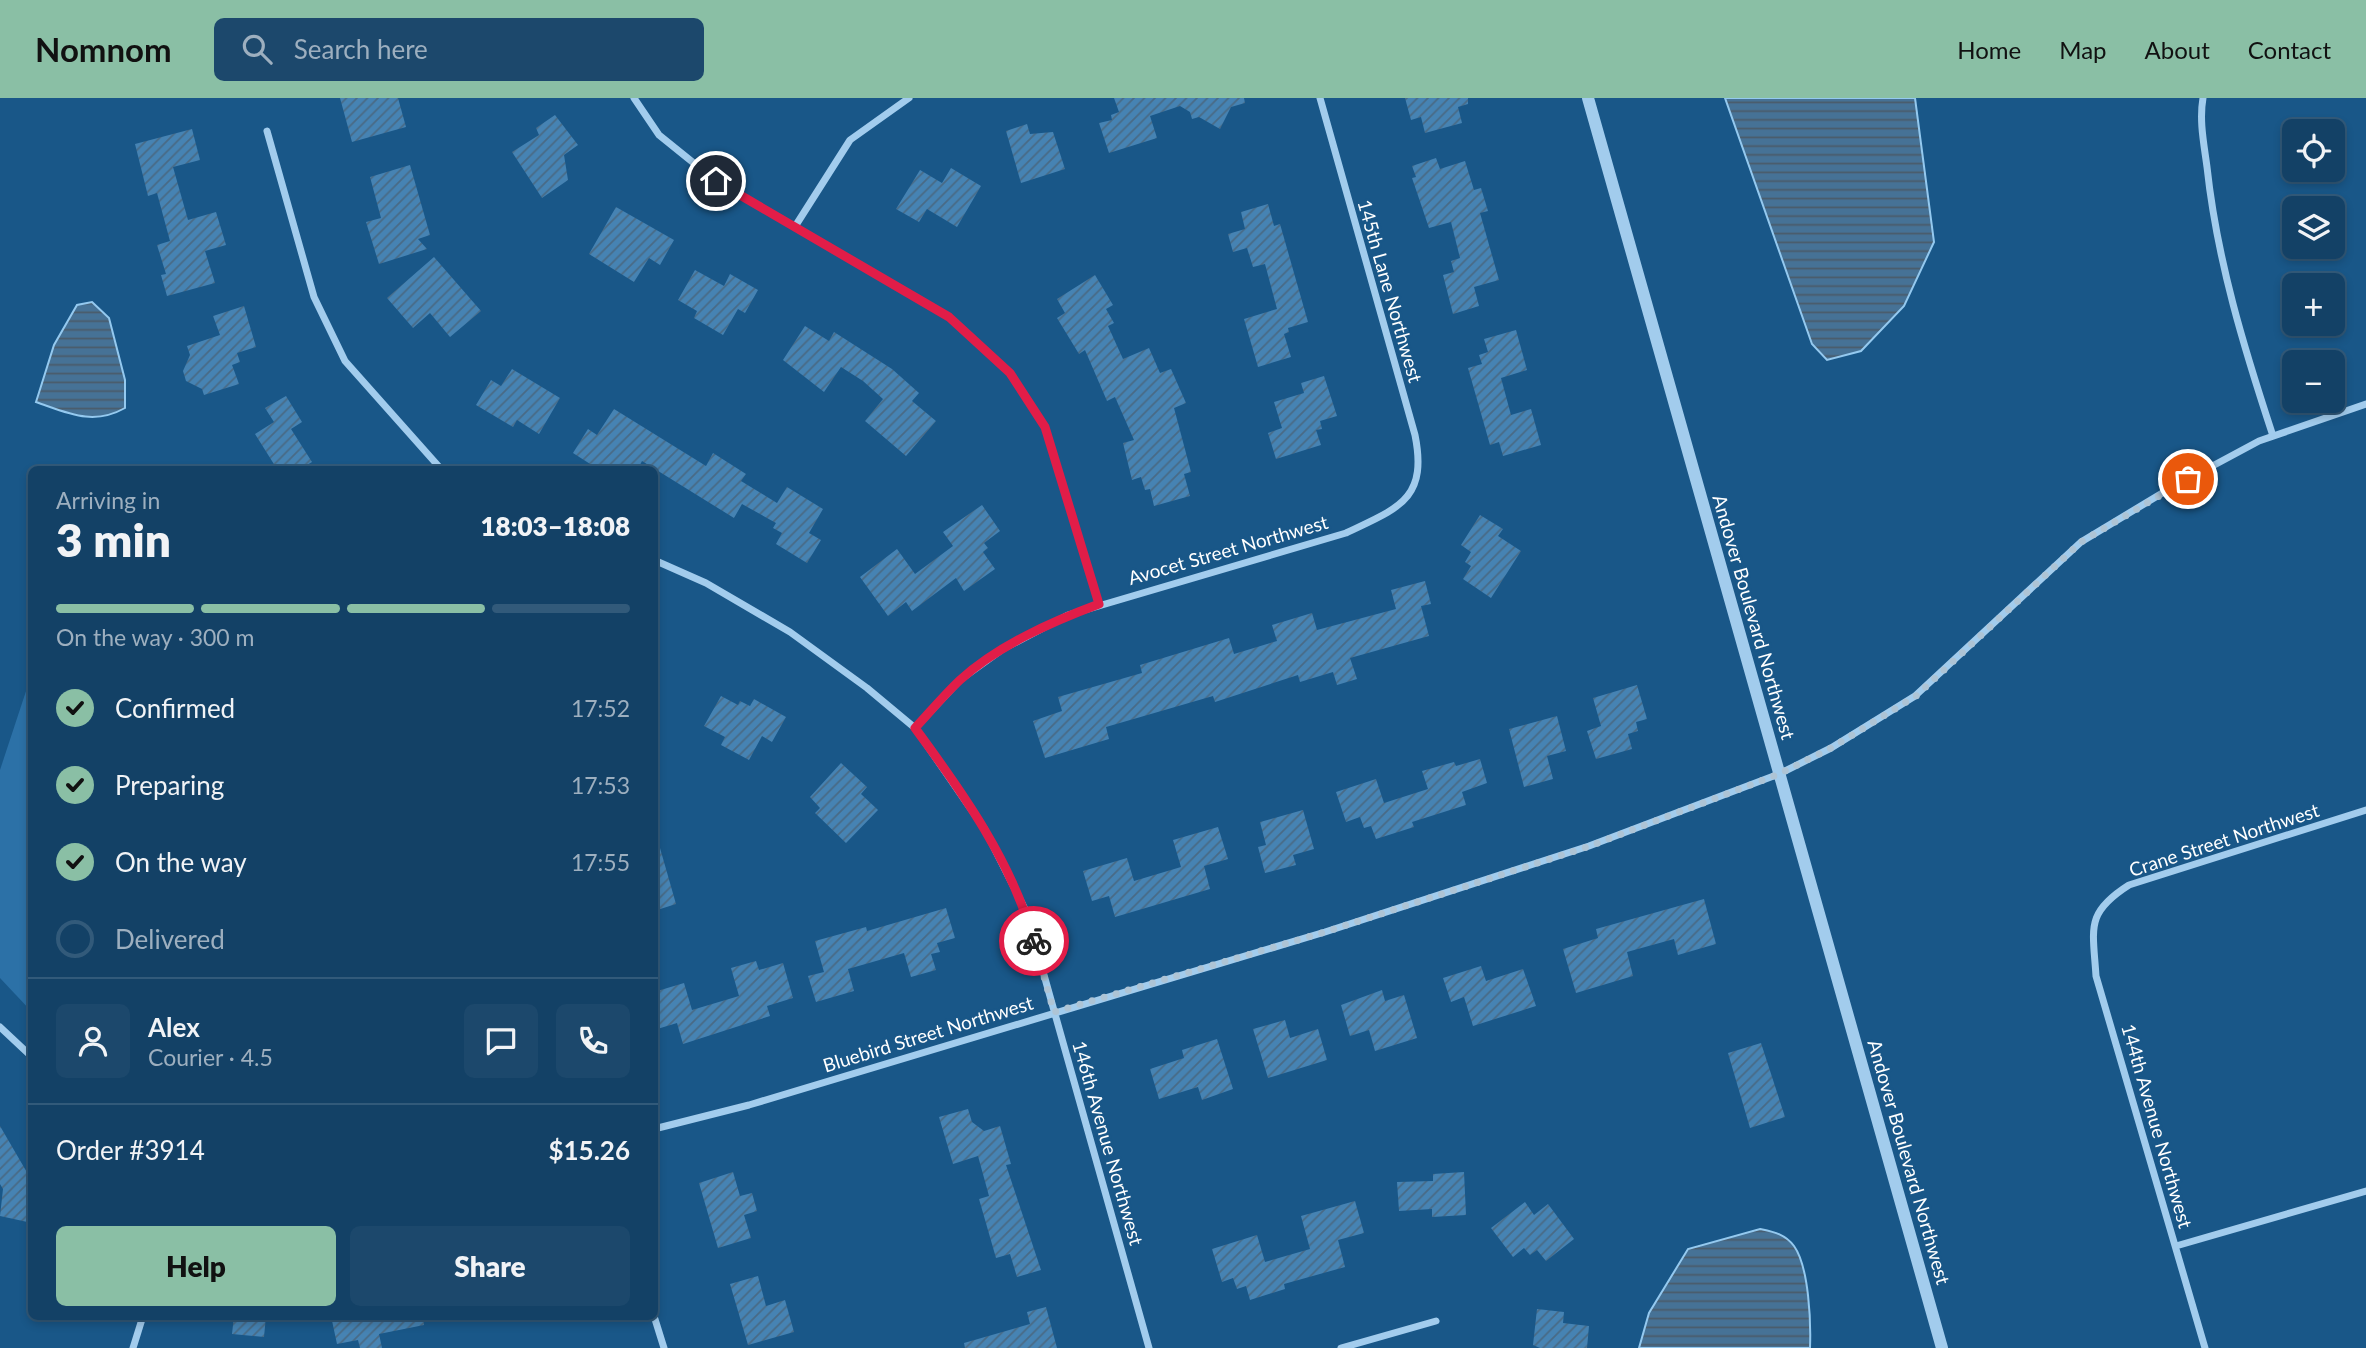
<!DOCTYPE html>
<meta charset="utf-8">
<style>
body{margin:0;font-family:Lato,sans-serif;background:#1c486c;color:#f1f3f6;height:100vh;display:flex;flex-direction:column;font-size:26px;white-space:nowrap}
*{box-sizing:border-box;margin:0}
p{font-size:23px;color:#9dafbf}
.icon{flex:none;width:38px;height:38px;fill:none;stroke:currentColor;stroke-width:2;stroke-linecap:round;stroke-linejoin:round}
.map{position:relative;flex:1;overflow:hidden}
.details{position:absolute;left:28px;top:368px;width:630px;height:854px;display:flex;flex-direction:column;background:#134166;border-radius:10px;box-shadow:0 4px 10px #0003,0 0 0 2px #325a7a}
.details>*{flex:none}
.controls{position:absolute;left:2282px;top:21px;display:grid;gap:14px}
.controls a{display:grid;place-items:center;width:63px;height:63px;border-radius:10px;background:#134166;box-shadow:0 4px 10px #0003,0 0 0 2px #325a7a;font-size:35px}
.pin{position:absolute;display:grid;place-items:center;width:60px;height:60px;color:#fff;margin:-30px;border:4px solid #fff;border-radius:50%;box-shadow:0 2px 7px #0007}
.courier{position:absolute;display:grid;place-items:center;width:70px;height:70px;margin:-35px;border:5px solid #e11d48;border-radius:50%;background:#fff;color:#222;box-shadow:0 2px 9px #0007}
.headline em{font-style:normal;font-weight:800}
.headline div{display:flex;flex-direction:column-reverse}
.headline{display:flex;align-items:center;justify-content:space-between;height:119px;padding:0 28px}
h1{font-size:46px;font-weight:800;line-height:52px}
.bar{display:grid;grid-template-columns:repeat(4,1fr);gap:10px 7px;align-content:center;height:84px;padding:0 28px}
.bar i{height:9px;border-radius:5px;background:#325a7a}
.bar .current{background:#8abfa5}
.bar p{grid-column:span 4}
.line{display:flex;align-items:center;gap:18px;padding:0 28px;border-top:2px solid #325a7a}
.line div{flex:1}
.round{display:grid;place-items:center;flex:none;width:74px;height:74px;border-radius:10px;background:#1c486c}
ol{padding:0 28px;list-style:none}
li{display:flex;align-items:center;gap:21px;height:77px}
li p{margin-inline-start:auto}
li .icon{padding:7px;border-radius:50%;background:#8abfa5;color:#111;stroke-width:4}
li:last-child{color:#9dafbf}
li i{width:38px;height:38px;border:4px solid #325a7a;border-radius:50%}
.action{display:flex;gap:14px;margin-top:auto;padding:14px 28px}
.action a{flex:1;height:80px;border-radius:10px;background:#8abfa5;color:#111;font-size:28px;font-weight:800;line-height:80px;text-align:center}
.action a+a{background:#1c486c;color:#f1f3f6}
header{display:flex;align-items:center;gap:42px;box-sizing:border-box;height:98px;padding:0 35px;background:#8abfa5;color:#111}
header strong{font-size:33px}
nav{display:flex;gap:38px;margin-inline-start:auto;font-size:24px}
.search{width:490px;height:63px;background:#1c486c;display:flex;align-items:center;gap:18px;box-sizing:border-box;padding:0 24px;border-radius:10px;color:#9dafbf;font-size:26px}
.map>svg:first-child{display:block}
.park{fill:#2c71a7}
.water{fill:url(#water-rules);stroke:#94c9ef;stroke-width:2}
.building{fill:url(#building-hatch)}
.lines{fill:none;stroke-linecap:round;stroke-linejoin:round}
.minor{stroke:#a2cced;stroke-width:7}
.tertiary{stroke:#a2cced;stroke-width:12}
.done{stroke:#aec4d5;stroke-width:7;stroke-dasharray:0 12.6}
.route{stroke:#e11d48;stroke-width:9}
.labels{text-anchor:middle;stroke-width:5;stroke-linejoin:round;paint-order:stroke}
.street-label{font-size:19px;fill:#fff;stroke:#195788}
</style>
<header>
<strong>Nomnom</strong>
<div class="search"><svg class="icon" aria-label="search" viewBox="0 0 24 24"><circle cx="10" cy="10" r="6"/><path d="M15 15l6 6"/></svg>Search here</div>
<nav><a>Home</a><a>Map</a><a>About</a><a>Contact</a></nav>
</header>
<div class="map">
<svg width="2366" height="1250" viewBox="0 0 2366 1250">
<defs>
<pattern id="water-rules" width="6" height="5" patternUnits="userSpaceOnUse" patternTransform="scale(1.75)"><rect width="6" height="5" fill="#467296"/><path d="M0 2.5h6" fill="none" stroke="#4a5b6a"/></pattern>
<pattern id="building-hatch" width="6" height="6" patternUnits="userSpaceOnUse" patternTransform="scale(1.75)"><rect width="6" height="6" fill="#4683b3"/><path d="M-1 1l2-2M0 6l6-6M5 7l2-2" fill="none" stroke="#496a85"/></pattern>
</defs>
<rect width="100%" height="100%" fill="#195788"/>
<path class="park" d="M31 578V913L0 880V672Z"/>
<path class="water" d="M1725 0H1915L1934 144 1904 208 1861 253 1827 262 1812 246Z
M92 204 109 220 125 282V310C93 328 68 315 36 304L54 247 77 207Z
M1760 1131C1774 1134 1785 1136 1794 1148 1809 1169 1811 1224 1810 1250H1639L1649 1215 1688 1151Z"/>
<path class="building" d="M340 0H398L406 29 352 44Z
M1114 0H1244L1245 5 1231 9 1220 31 1199 19 1192 21 1190 14 1180 8 1150 18 1157 40 1109 55 1099 25 1112 22 1111 17 1119 14Z
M1405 0H1468V6L1458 9 1462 25 1425 35 1421 19 1411 22Z
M555 17 578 47 564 57 568 82 542 100 512 54 539 37 536 30Z
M1027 26 1030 36 1053 34 1065 71 1021 85 1006 33Z
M192 31 200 62 173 69 188 122 216 114 226 147 205 153 215 185 167 198 161 177 166 176 157 147 170 143 157 95 148 98 135 46Z
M1436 60 1440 71 1465 63 1474 92 1481 90 1488 113 1480 115 1499 182 1474 189 1479 208 1453 216 1443 177 1454 174 1451 163 1460 160 1451 124 1429 130 1412 80 1416 79 1412 68Z
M410 67 430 137 418 141 427 151 379 166 366 124 381 120 370 79Z
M951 70 981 88 957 129 927 111 919 124 896 111 920 72 942 85Z
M1268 106 1274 128 1280 126 1308 224 1288 230 1289 234 1284 236 1291 259 1258 269 1244 221 1277 211 1265 166 1253 169 1247 150 1233 154 1228 136 1245 131 1241 114Z
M616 109 674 142 660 167 649 160 634 184 589 156Z
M434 159 481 213 450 239 430 215 413 230 387 200Z
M695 172 724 188 730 176 758 192 745 215 738 211 723 237 694 220 697 213 678 202Z
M1095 177 1113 207 1106 211 1114 225 1108 228 1123 261 1149 250 1160 275 1171 271 1186 305 1174 310 1191 374 1184 376 1190 398 1154 408 1150 391 1145 392 1141 379 1132 382 1123 345 1134 342 1115 299 1107 303 1085 252 1079 256 1057 220 1065 215 1057 201Z
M244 208 256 249 237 255 240 264 232 267 239 286 204 297 202 291 186 283 183 273 190 257 187 248 220 237 213 218Z
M805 228 829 243 834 234 892 271 919 295 912 303 936 323 906 358 865 323 883 301 863 283 841 269 824 294 783 262Z
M1516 232 1527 272 1501 280 1511 317 1531 311 1541 347 1503 358 1499 344 1490 347 1468 270 1482 266 1479 257 1488 254 1484 241Z
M512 271 560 300 539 336 517 322 513 329 476 307 491 282 501 288Z
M1324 278 1337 318 1320 323 1322 331 1316 332 1321 347 1276 361 1268 335 1282 330 1274 304 1304 295 1301 285Z
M286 298 302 324 291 331 312 364 300 371H277L255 336 274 324 265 310Z
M614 311 706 368 713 355 746 376 741 383 777 405 787 389 823 411 809 435 821 442 807 465 776 446 782 435 773 430 776 425 742 406 734 420 642 363 638 371H598L573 355 588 331 597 337Z
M982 407 1000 433 984 445 988 450 983 454 995 471 964 493 956 480 912 513 906 504 888 518 860 479 897 451 915 476 953 448 943 434Z
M1480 417 1503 431 1498 438 1521 453 1491 500 1463 481 1471 468 1465 464 1471 454 1461 447Z
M1425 483 1431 506 1421 508 1429 538 1350 560 1357 581 1337 587 1333 574 1300 584 1298 577 1215 604 1213 598 1106 629 1109 641 1045 660 1033 623 1062 613 1058 599 1142 575 1140 567 1229 540 1234 556 1277 543 1272 527 1312 515 1317 532 1396 511 1391 492Z
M1637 587 1647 621 1636 624 1638 633 1628 636 1632 651 1596 661 1587 633 1601 628 1593 600Z
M721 598 738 607 740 603 750 608 754 601 786 619 772 644 762 638 749 662 721 647 725 639 704 628Z
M1557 618 1566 653 1547 658 1553 681 1524 689 1509 631Z
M1480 661 1487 685 1462 694 1466 707 1412 724 1414 729 1376 741 1371 728 1364 730 1360 719 1346 724 1336 694 1376 681 1384 705 1428 691 1422 673 1454 664 1456 668Z
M841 665 867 689 861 696 878 712 846 745 815 715 820 710 810 699Z
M1303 712 1314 751 1293 757 1296 767 1265 775 1258 749 1266 747 1260 724Z
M1218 729 1228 761 1204 768 1210 791 1115 819 1109 798 1092 803 1083 773 1127 760 1134 783 1181 769 1173 742Z
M660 750 676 806 654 813V751Z
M1704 801 1716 846 1678 857 1674 841 1627 854 1633 878 1576 895 1563 851 1598 840 1596 831Z
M946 810 955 840 937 845 940 854 931 856 936 872 911 879 904 855 848 871 854 893 816 904 808 878 824 874 815 843 866 829 867 833Z
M756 863 759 872 783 865 793 900 767 908 770 918 683 946 677 925 654 932V894L684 885 692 912 739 898 731 870Z
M1481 868 1486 883 1523 871 1536 908 1473 928 1464 899 1451 904 1443 880Z
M1382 892 1385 903 1404 897 1417 940 1375 953 1369 932 1350 938 1341 907Z
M1285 922 1290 940 1318 931 1327 962 1268 980 1253 931Z
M1217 941 1233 991 1202 1002 1198 989 1159 1001 1150 971 1184 960 1182 952Z
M1761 945 1785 1019 1750 1030 1728 955Z
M968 1011 972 1024 984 1033 1000 1028 1011 1066 1006 1067 1041 1172 1017 1179 1010 1156 996 1160 979 1101 989 1098 978 1058 953 1066 939 1019Z
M0 1028 32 1083V1125L0 1118 3 1091 0 1086Z
M733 1074 740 1098 752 1095 757 1113 744 1117 751 1140 718 1150 699 1085Z
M1464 1074 1466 1117 1432 1119V1111L1399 1113 1397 1084 1433 1083V1076Z
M1355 1103 1364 1135 1338 1142 1345 1169 1284 1186 1285 1191 1250 1202 1246 1188 1237 1191 1233 1180 1222 1184 1212 1151 1257 1137 1265 1164 1310 1151 1301 1118Z
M1525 1104 1534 1117 1548 1106 1574 1141 1546 1163 1537 1152 1530 1157 1524 1150 1513 1159 1491 1130Z
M758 1178 766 1208 785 1202 794 1234 748 1247 730 1186Z
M1046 1209 1057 1250H965L964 1245 1030 1226 1027 1214Z
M1537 1211 1564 1214 1563 1225 1589 1228 1587 1250H1540L1533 1247Z
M234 1218H266L264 1239 232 1236Z
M331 1218H423L424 1227 379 1236 382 1250H360L358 1242 337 1246Z"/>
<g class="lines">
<path class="minor" d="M634 0 659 37 716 83 949 219 1010 275 1045 329 1099 506
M2203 0C2199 23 2204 46 2207 69 2217 162 2244 250 2273 338
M267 33 314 199 345 263 441 371
M796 127 850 42 909 0
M654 462 706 485 790 534 867 590 915 630 984 730 1026 813 1149 1250
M915 630 960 582 1003 551 1068 517 1346 435C1398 410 1428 402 1415 337L1320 0
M0 929 32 959
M654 1031 749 1007 1325 834 1589 748 1779 676 1831 650 1915 598 2081 444 2164 394 2259 343 2366 306
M2176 1148 2366 1093
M654 1218 664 1250
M133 1250 143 1218
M1341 1250 1436 1223
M2205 1250 2096 878C2093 830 2085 815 2129 787L2366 712"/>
<path class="tertiary" d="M1588 0 1942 1250"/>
</g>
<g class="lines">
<path class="done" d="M1034 843 1054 914 1325 834 1590 748 1779 676 1831 650 1916 598 2081 444 2188 381"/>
<path class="route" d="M716 83 949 219 1010 275 1045 329 1099 506C1051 524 999 547 960 582 944 597 930 614 915 630 963 695 1012 764 1034 843"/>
</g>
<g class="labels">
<g class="street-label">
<text transform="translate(1390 193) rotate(74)" y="7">145th Lane Northwest</text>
<text transform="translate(1228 452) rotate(-16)" y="7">Avocet Street Northwest</text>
<text transform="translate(1754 519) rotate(74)" y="7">Andover Boulevard Northwest</text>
<text transform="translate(2224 742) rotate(-18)" y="7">Crane Street Northwest</text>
<text transform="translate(928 936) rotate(-17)" y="7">Bluebird Street Northwest</text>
<text transform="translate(2157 1028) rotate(74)" y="7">144th Avenue Northwest</text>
<text transform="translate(1108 1045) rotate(74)" y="7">146th Avenue Northwest</text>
<text transform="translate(1909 1064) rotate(74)" y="7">Andover Boulevard Northwest</text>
</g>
</g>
</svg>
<div class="controls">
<a><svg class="icon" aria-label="locate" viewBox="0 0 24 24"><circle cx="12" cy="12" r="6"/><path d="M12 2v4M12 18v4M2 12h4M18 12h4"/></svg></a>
<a><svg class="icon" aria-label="layers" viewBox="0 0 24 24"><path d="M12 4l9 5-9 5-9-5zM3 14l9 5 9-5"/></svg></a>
<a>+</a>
<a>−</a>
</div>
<div class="pin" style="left:2188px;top:381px;background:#ea580c"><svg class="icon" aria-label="bag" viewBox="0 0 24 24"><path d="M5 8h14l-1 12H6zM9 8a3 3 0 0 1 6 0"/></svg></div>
<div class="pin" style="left:716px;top:83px;background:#1f2937"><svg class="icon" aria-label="home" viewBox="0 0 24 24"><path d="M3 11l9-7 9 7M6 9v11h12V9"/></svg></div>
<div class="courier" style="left:1034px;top:843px"><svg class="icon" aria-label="bike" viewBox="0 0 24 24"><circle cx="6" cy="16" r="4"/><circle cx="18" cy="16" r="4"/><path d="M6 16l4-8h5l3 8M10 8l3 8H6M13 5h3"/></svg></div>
<section class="details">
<div class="headline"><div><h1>3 min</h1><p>Arriving in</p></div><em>18:03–18:08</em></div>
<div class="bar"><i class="current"></i><i class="current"></i><i class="current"></i><i></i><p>On the way · 300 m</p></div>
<ol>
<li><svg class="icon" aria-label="check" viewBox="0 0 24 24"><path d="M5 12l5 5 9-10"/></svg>Confirmed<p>17:52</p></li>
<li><svg class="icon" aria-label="check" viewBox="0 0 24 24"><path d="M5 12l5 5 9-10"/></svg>Preparing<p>17:53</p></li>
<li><svg class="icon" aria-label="check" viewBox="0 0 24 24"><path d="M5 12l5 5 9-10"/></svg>On the way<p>17:55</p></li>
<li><i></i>Delivered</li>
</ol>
<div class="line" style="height:126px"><a class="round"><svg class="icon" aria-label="person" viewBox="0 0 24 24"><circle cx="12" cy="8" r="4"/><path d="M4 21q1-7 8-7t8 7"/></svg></a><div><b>Alex</b><p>Courier · 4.5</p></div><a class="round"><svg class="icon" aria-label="chat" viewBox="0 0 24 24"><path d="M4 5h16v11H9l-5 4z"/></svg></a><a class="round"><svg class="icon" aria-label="phone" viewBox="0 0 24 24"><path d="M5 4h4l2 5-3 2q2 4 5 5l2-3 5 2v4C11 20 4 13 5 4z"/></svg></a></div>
<div class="line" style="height:91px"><div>Order #3914</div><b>$15.26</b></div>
<div class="action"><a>Help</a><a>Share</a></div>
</section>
</div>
